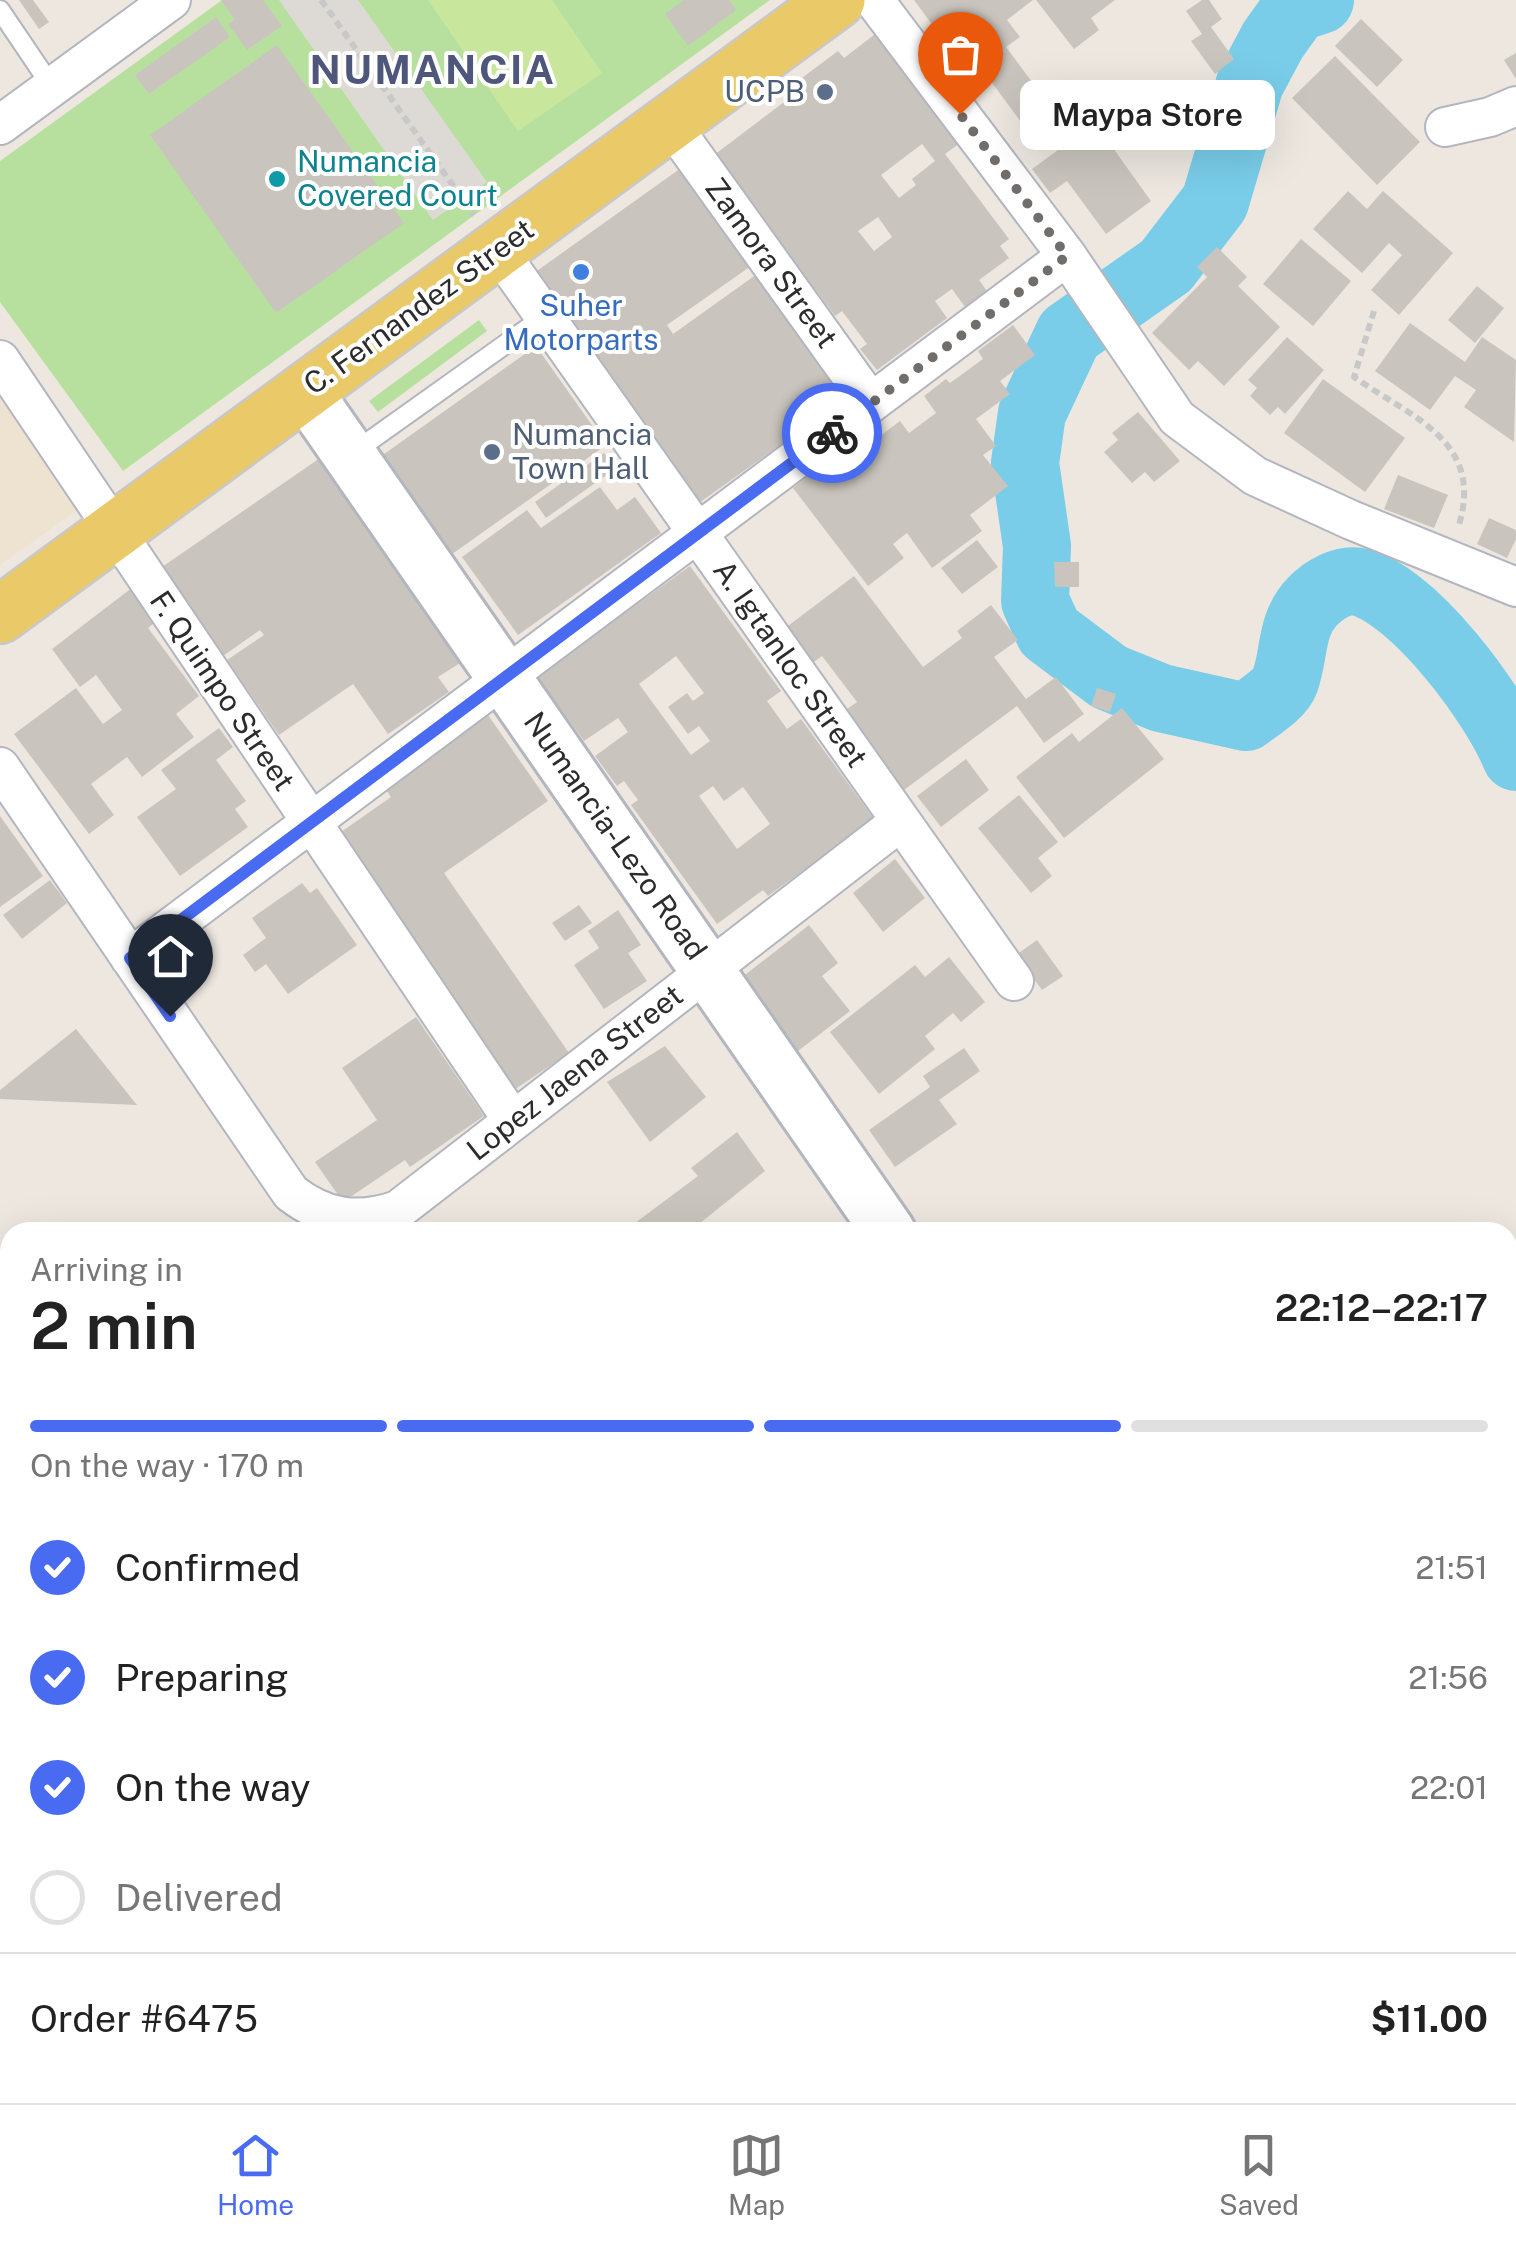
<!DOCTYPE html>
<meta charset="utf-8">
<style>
body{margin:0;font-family:"Public Sans",sans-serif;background:#f2f2f2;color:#222;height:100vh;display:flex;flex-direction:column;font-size:38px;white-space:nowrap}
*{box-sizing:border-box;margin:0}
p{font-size:32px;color:#767676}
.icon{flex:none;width:55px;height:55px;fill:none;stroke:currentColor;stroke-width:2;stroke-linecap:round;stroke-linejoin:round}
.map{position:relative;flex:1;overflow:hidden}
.sheet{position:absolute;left:0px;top:1222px;width:1518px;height:882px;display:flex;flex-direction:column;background:#fff;border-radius:30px 30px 0 0;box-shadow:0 10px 40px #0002}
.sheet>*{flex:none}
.pin{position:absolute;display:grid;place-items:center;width:85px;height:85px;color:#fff;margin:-102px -42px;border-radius:50% 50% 50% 0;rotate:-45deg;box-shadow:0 0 10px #0007}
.pin .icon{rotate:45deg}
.courier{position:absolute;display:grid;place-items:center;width:100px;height:100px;margin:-50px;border:8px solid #496bf1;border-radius:50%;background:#fff;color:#222;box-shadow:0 2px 12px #0007}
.bubble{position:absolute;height:70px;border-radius:15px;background:#fff;box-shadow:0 10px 40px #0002;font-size:32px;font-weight:600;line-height:70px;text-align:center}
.overview em{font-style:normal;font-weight:600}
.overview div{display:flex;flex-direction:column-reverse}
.overview{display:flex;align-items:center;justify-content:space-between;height:170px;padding:0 30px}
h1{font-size:65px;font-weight:600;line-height:75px}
.bar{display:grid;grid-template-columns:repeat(4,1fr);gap:15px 10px;align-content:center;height:120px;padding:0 30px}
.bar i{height:12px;border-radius:8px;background:#e0e0e0}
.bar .on{background:#496bf1}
.bar p{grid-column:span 4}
.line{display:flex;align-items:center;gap:25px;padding:0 30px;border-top:2px solid #e0e0e0}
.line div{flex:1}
ol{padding:0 30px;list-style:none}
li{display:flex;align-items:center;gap:30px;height:110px}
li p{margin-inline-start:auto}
li .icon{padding:10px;border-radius:50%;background:#496bf1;color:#fff;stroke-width:4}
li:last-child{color:#767676}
li i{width:55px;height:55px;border:5px solid #e0e0e0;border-radius:50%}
.tab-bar{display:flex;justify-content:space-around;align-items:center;height:140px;border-top:2px solid #e0e0e0;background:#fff;font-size:28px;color:#767676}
.tab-bar a{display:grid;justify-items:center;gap:5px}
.tab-bar .on{color:#496bf1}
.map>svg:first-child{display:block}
.education{fill:#ede3d0}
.green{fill:#b7e09f}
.pitch{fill:#c8e79c}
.plaza{fill:#dddad6}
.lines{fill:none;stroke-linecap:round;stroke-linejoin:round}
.river{stroke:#79cde9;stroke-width:68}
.building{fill:#c9c5be;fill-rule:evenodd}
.service-casing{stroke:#b3b6bf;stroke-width:22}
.minor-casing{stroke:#b3b6bf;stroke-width:42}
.secondary-casing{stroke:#b3b6bf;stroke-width:58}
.primary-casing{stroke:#c8c8c8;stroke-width:60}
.path{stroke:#c8c8c8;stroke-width:6;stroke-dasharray:8 5;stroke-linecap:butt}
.service{stroke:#fff;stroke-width:18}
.minor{stroke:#fff;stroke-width:38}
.secondary{stroke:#fff;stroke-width:52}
.primary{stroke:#eac968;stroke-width:55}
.done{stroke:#706d6b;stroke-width:10;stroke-dasharray:0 18}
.route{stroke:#496bf1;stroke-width:12}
.service-dot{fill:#5c6f8a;stroke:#fff;stroke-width:4}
.culture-dot{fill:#0f9aa8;stroke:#fff;stroke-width:4}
.shop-dot{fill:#3f7fe0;stroke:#fff;stroke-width:4}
.labels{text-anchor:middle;stroke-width:8;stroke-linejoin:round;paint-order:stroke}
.service-label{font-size:30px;fill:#4e5e75;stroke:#fff;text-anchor:end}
.culture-label{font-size:30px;fill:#0d838f;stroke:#fff;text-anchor:start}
.street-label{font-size:30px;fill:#2c2c2c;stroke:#fff}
.shop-label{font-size:30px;fill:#366cbe;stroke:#fff}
.district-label{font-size:40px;font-weight:bold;letter-spacing:2.5px;fill:#4e577b;stroke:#fff}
</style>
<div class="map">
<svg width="1516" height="2103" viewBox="0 0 1516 2103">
<rect width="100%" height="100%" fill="#ede7e0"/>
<path class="education" d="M0 396 77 510 0 565Z"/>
<path class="green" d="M222 0H770L123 471 0 302V161Z
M479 320 487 331 378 412 369 401Z"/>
<path class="pitch" d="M428 0H552L602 73 518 131Z"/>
<path class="plaza" d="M279 0H358L487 182 433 220Z"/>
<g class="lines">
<path class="river" d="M1320 0 1296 8 1273 40 1250 83 1215 202 1166 266 1069 334 1032 413 1025 463 1037 546 1035 601 1049 632 1109 677 1161 698 1246 717C1257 708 1280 695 1285 681 1295 654 1290 625 1312 602 1323 590 1343 578 1360 582 1416 598 1495 705 1516 757"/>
</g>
<path class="building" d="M19 0H33L49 22 39 29Z
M221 0H263L282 26 247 50 228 24 235 20Z
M684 0H729L736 10 688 46 665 14Z
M914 0H1033L1007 20 1020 37 1006 47 1047 102 1021 122 976 61 982 56 963 32 947 45Z
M1036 0H1115L1091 18 1099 30 1074 49Z
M1202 0H1209L1222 19 1211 27 1234 59 1215 74 1191 41 1202 34 1186 11Z
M216 17 230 37 149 94 135 75Z
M1361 19 1403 60 1377 87 1335 46Z
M879 31 960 143 945 154 1009 239 1000 246 1009 258 979 280 987 291 965 307 952 289 935 301 947 318 877 370 860 349 867 344 842 311 835 316 714 155 788 99 783 92 838 51 844 58ZM922 144 935 161 912 179 916 185 899 198 881 175ZM878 217 892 237 874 251 858 231Z
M277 45 404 223 276 313 150 135Z
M1516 53V79L1504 60Z
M1335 56 1420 142 1377 185 1292 98Z
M1095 123 1151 201 1106 234 1067 181 1050 193 1032 169Z
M681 168 751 266 667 325 673 334 757 274 846 398 699 503 534 273Z
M1348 191 1367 209 1383 191 1453 253 1399 315 1371 290 1402 255 1389 243 1362 273 1313 229Z
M1301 239 1351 281 1313 326 1263 284Z
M1217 247 1247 277 1238 286 1280 327 1224 386 1198 361 1189 370 1152 333 1207 277 1197 267Z
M1477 286 1504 308 1475 343 1448 320Z
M1410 323 1465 362 1482 337 1516 360 1514 442 1464 407 1476 390 1455 376 1430 410 1375 371Z
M1013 325 1035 355 1000 381 1010 394 976 419 996 446 983 455 1008 486 970 515 982 531 932 568 907 533 893 544 904 558 868 586 793 488 842 450 851 458 900 421 909 433 936 413 924 396 946 379 950 383 983 359 978 351Z
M1287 337 1324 370 1285 414 1278 407 1270 415 1250 396 1257 388 1248 380Z
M536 346 606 445 448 557 377 459Z
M1323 379 1405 438 1365 492 1284 433Z
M1138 412 1180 461 1154 482 1145 472 1132 483 1104 452 1118 440 1112 433Z
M604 453 615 469 546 518 535 502Z
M320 458 460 663 438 677 449 692 388 734 353 684 279 735 227 660 264 635 260 630 223 656 162 567Z
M1398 475 1448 495 1434 528 1384 509Z
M600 487 617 510 635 497 661 533 518 635 462 557 527 510 541 528Z
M1489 518 1516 530V539L1507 558 1477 544Z
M977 540 998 567 962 594 941 568Z
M1054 562H1079V587H1055Z
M690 566 781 691 767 701 787 729 801 719 874 819 768 896 763 890 717 924 631 805 638 800 624 781 617 786 595 756 628 732 618 718 584 741 537 676ZM676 656 704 693 693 701 687 693 668 707 688 734 699 726 710 741 691 755 639 684ZM713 786 724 801 743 787 770 824 737 849 699 796Z
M854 576 923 667 962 638 957 631 991 605 1018 640 994 657 1026 699 1056 677 1084 714 1044 743 1017 706 900 793 840 714 857 702 822 656 806 668 780 632Z
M133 587 158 620 148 628 199 696 176 714 194 737 142 777 127 757 91 784 114 815 89 834 14 734 76 688 103 724 122 710 96 675 80 687 52 649Z
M1097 688 1116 694 1110 712 1091 706Z
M1122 708 1164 759 1064 838 1016 777 1072 733 1079 742Z
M488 715 548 801 444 873 569 1053 508 1094 486 1061 493 1057 382 896 334 837 391 797 384 787Z
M219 728 233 747 216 760 246 801 235 809 248 827 180 876 137 817 176 789 161 770Z
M966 759 989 790 941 827 917 796Z
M1019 795 1058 842 1038 858 1052 876 1031 893 978 828Z
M0 816 43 876 0 907Z
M895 859 925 898 883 932 853 893Z
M50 880 67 903 22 939 3 915Z
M302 883 310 893 317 888 357 945 288 994 266 964 255 972 243 955 266 938 252 918Z
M579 905 592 923 565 941 552 923Z
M618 910 641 945 628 953 647 981 604 1009 574 965 599 948 588 931Z
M809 925 838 963 822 976 850 1011 798 1051 741 978Z
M1037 940 1063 976 1042 990 1016 955Z
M949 957 985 1002 961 1022 953 1013 925 1036 935 1049 879 1094 830 1032 915 965 925 977Z
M416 1017 484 1116 410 1167 405 1160 343 1202 315 1162 377 1120 342 1068Z
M76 1029 137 1105 0 1099V1090Z
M665 1046 706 1097 650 1142 607 1082Z
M964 1048 980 1071 939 1100 957 1124 895 1167 869 1130 930 1087 923 1076Z
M737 1132 765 1171 689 1232H623L698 1176 691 1168Z"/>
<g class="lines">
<defs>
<path id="service" d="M0 10 52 87
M354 452 545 316"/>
<path id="minor" d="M874 0 1067 256 1177 418 1255 476 1351 520 1516 587
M670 123 871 403
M0 125 171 0
M1445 127 1490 117 1516 106
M497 249 1014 981
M0 360 513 1121
M0 767 291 1193C325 1219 357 1224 398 1210L901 821
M130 958 1067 256"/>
<path id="secondary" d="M305 391 889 1232
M1171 2095 1173 2103"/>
<path id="primary" d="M0 615 837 0"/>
</defs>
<use href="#service" class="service-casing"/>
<use href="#minor" class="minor-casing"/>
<use href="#secondary" class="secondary-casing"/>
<use href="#primary" class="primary-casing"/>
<path class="path" d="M321 0 474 215
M1374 311 1354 377C1412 418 1486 441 1458 528"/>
<use href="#service" class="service"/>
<use href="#minor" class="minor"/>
<use href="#secondary" class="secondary"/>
<use href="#primary" class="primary"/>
</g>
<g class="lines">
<path class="done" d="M832 433 1067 256 960 114"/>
<path class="route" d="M170 1016 130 958 832 433"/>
</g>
<g class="service-dot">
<circle cx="825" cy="92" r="10"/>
<circle cx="492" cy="452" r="10"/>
</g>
<circle class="culture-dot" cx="277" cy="179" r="10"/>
<circle class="shop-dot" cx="581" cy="272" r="10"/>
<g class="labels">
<g class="service-label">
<text x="805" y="102">UCPB</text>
<text x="512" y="445" text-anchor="start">Numancia<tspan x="512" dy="34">Town Hall</tspan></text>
</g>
<g class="culture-label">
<text x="297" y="172">Numancia<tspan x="297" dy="34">Covered Court</tspan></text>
</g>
<g class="street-label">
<text transform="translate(771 263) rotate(54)" y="10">Zamora Street</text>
<text transform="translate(419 307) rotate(-36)" y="10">C. Fernandez Street</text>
<text transform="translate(790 664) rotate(55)" y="10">A. Igtanloc Street</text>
<text transform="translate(222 691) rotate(56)" y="10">F. Quimpo Street</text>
<text transform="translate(615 836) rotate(55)" y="10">Numancia-Lezo Road</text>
<text transform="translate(575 1073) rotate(-38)" y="10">Lopez Jaena Street</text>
</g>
<g class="shop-label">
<text x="581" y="316">Suher<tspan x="581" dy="34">Motorparts</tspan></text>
</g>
<g class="district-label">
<text x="433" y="84">NUMANCIA</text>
</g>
</g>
</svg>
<div class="pin" style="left:960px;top:114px;background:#ea580c"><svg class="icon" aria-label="bag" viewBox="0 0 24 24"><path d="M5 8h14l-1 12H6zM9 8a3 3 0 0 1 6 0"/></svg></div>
<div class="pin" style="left:170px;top:1016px;background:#1f2937"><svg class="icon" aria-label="home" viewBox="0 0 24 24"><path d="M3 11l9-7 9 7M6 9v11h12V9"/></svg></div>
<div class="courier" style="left:832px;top:433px"><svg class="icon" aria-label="bike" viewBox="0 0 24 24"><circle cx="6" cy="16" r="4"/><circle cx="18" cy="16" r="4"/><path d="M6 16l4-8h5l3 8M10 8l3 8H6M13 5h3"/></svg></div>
<div class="bubble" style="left:1020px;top:80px;width:255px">Maypa Store</div>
<section class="sheet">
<div class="overview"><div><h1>2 min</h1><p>Arriving in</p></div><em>22:12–22:17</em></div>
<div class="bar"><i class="on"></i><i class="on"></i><i class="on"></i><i></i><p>On the way · 170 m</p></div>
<ol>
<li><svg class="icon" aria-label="check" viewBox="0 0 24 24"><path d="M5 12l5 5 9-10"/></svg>Confirmed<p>21:51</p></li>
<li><svg class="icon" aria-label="check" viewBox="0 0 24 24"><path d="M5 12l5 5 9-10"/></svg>Preparing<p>21:56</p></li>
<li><svg class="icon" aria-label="check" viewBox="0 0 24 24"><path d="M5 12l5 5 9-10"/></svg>On the way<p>22:01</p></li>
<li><i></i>Delivered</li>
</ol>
<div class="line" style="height:130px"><div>Order #6475</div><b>$11.00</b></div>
</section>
</div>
<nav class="tab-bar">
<a class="on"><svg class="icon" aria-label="home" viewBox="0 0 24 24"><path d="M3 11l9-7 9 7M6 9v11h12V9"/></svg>Home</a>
<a><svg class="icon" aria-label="map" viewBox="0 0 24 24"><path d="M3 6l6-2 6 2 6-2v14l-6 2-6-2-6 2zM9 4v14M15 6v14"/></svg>Map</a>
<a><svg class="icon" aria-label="saved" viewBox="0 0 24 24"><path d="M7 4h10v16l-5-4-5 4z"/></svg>Saved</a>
</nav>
